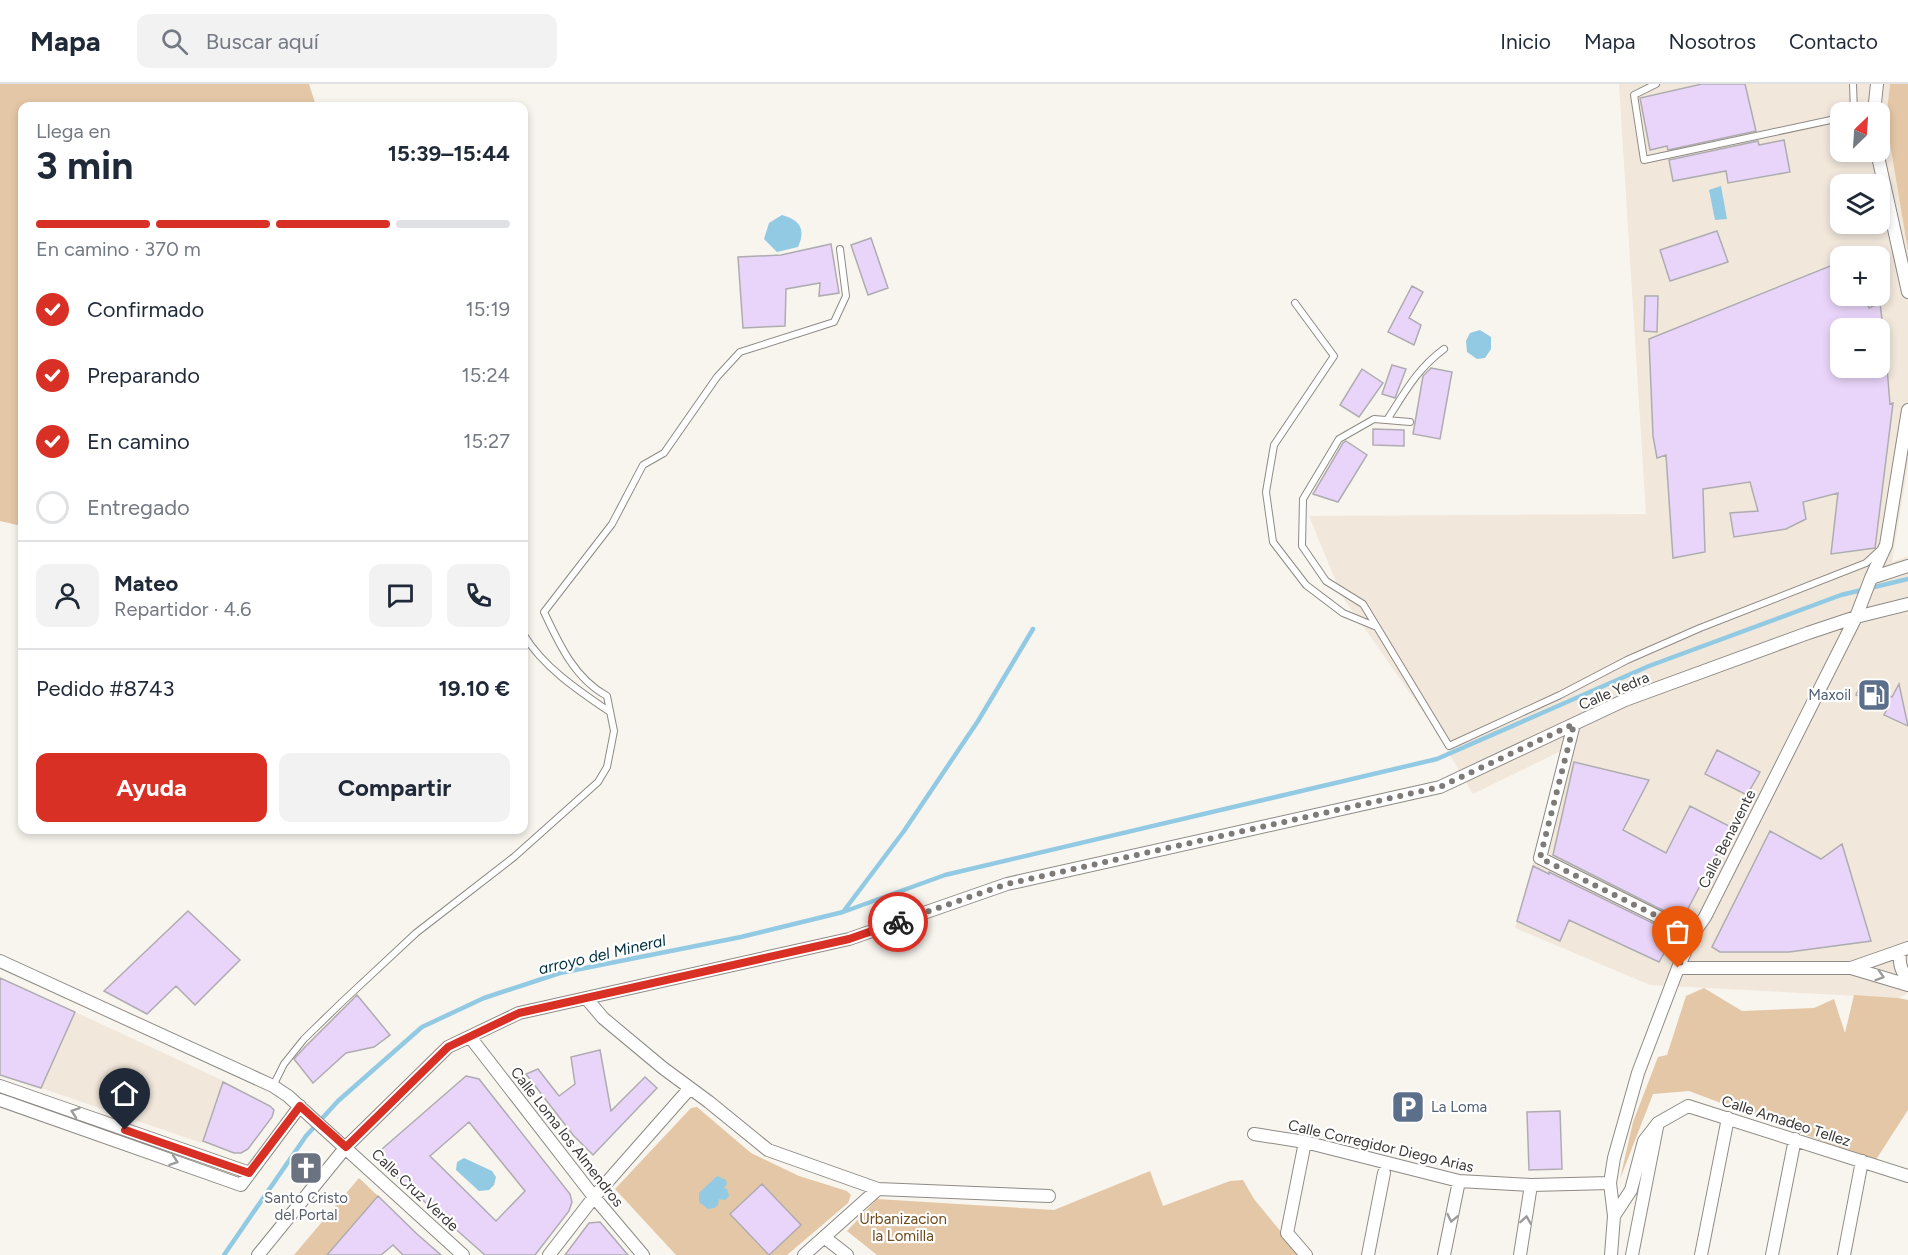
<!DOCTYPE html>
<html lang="es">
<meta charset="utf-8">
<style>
body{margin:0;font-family:Figtree,sans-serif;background:#f2f2f3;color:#1f2937;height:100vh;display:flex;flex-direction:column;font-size:22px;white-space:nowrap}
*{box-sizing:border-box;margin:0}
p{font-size:20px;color:#747a83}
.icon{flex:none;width:33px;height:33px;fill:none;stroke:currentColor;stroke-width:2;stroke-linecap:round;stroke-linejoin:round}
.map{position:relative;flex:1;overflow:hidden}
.sheet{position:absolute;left:18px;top:18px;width:510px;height:732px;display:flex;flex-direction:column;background:#fff;border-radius:12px;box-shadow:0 3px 9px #0003}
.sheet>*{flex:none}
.needle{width:39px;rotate:25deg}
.fabs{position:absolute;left:1830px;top:18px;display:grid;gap:12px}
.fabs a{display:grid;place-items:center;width:60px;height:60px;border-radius:12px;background:#fff;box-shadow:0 3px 9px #0003;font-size:30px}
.pin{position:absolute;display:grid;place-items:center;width:51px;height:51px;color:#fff;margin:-62px -26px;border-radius:50% 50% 50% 0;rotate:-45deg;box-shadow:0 0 6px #0007}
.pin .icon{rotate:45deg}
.courier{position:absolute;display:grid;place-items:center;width:60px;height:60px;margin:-30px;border:4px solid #d93025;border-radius:50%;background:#fff;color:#222;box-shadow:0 2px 8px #0007}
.summary em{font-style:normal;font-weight:700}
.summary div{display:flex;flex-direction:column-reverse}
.summary{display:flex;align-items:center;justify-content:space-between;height:102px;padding:0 18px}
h1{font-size:39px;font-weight:700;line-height:45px}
.bar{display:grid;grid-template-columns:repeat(4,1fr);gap:9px 6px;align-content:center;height:72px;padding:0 18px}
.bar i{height:8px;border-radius:4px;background:#e0e1e3}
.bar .selected{background:#d93025}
.bar p{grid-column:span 4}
.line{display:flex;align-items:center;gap:15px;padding:0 18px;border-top:2px solid #e0e1e3}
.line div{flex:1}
.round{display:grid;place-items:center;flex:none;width:63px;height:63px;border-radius:12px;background:#f2f2f3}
ol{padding:0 18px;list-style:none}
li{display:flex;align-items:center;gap:18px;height:66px}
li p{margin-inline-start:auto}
li .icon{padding:6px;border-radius:50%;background:#d93025;color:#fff;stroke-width:4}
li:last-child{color:#747a83}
li i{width:33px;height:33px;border:3px solid #e0e1e3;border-radius:50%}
.cta{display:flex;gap:12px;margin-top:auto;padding:12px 18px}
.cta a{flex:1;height:69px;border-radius:12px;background:#d93025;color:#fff;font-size:24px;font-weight:700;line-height:69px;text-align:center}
.cta a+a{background:#f2f2f3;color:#1f2937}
header{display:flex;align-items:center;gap:36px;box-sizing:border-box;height:84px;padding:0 30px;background:#fff;border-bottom:2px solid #e0e1e3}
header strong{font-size:28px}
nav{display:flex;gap:33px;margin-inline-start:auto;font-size:21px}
.search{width:420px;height:54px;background:#f2f2f3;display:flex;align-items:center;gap:15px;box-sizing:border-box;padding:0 21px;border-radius:12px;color:#747a83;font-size:22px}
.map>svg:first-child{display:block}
.built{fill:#f1e7db;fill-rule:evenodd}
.green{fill:#e4c7a6}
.water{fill:#92cae3}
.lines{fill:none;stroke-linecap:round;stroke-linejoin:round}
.stream{stroke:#92cae3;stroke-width:4.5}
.building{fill:#ead5fa;stroke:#afacb1;stroke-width:1.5;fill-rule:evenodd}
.lane-casing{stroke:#8e8a85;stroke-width:8}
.street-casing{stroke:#8e8a85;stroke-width:14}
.lane{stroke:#fff;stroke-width:6}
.street{stroke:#fff;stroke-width:12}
.oneway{stroke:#9d9c9b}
.done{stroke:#7d7a77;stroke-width:6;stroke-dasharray:0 10.8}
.route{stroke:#d93025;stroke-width:8}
.labels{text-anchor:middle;stroke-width:4.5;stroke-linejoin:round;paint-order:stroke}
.street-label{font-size:15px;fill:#3b3937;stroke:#fff}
.service-label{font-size:15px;fill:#4e5e75;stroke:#fff;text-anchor:end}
.worship-label{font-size:15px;fill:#5b616d;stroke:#fff}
.park-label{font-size:15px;fill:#6c4a1a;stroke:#fff}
.water-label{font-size:16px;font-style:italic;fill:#003142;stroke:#fff}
</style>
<header>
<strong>Mapa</strong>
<div class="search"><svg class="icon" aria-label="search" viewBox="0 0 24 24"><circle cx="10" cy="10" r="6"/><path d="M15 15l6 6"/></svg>Buscar aquí</div>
<nav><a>Inicio</a><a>Mapa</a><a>Nosotros</a><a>Contacto</a></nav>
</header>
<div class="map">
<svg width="1908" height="1171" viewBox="0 0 1908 1171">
<rect width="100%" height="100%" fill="#f8f4ee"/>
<path class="built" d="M1619 0H1890L1886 36 1908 167V381L1892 478 1908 472V909L1898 914 1650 901 1515 844 1565 665 1473 710 1431 639 1342 512 1309 432 1646 430ZM1840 28H1880V68H1840ZM1840 100H1880V140H1840ZM1840 172H1880V212H1840ZM1840 244H1880V284H1840Z
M75 928 224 997 202 1059 41 1004Z"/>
<path class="green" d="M0 0H309L316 22H22V442L0 437Z
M1890 0H1908V167L1886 36Z
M1704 904 1742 927 1814 924 1834 915 1845 949 1854 911 1898 914 1908 916V1026L1875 1077 1689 1007 1653 1010 1620 1095 1633 1038 1658 973 1667 971 1686 912Z
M697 1023 751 1069 799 1092 847 1107 851 1111 848 1119 787 1171H676L615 1105 691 1024Z
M1150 1087 1163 1122 1230 1097 1243 1096 1254 1115 1300 1171H877L847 1147 877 1115 1054 1126Z
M359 1094 378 1112 327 1171H294Z"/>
<path class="water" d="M1721 102 1727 135 1715 136 1709 106Z
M782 131C800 136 806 145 798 163L777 168 764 155 769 139Z
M1480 246 1491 253V265L1485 274 1477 275 1467 268 1466 257 1470 249Z
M464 1074 492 1087 496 1093 494 1101 489 1106 479 1107 456 1086 457 1078Z
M717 1092 726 1096 727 1100 724 1104 727 1105 729 1112 725 1116 719 1115 718 1121 714 1124 708 1125 699 1118V1109Z"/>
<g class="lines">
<path class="stream" d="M843 828 904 747 978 637 1033 545
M224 1171 306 1052 338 1017 422 943 484 914 560 889 741 853 843 828 945 791 1437 675 1649 582 1841 511 1908 495"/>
</g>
<path class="building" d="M1702 0H1745L1756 47 1668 66 1667 62 1650 66 1640 14Z
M1784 56 1790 88 1728 99 1726 87 1673 97 1669 76 1758 57 1759 61Z
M1717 147 1728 178 1670 197 1660 166Z
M871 154 888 204 868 211 851 161Z
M831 160 839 209 819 212 820 199 786 205 785 242 743 244 738 173 781 171Z
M1840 178V212H1864L1869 224 1880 219 1883 244H1840V284H1887L1890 320 1893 319 1875 464 1831 470 1838 409 1803 418 1806 435 1786 445 1734 453 1730 429 1758 427 1750 398 1703 405 1705 468 1673 474 1666 371 1657 374 1653 352 1649 255Z
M1412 202 1423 208 1409 234 1421 241 1414 261 1388 248Z
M1645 212H1658L1657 248 1644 247Z
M1392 281 1406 285 1395 314 1382 310Z
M1431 284 1452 288 1440 355 1413 350 1423 292Z
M1362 285 1383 299 1359 333 1340 321Z
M1373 345 1404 346V362L1373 361Z
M1346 357 1367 371 1338 418 1313 410 1343 359Z
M1861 600 1892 613 1899 600 1908 642 1884 631 1887 625 1856 611Z
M1717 666 1760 688 1747 711 1705 690Z
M1574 678 1649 696 1623 746 1666 769 1690 722 1731 743 1682 836 1553 771Z
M1770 747 1821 775 1842 760 1871 857 1789 868H1720L1712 863Z
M1533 782 1549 790V788L1675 850 1659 878 1569 836 1560 857 1517 837Z
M188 827 240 876 195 921 176 902 147 930 104 907Z
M0 894 75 928 41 1004 0 991Z
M357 911 390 951 374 963 346 969 313 999 294 975 305 963Z
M600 966 611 1027 645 993 657 1004 593 1071 573 1051 526 990 538 985 559 1012 575 1000 571 973Z
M466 992 479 995 570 1110 572 1118 569 1127 535 1171H485L383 1081 382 1065ZM469 1038 525 1107 496 1137 430 1072Z
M223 998 270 1022 274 1026 272 1033 248 1065 241 1069H234L203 1057Z
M1560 1027 1562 1085 1529 1086 1527 1028Z
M762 1100 801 1141 769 1171 730 1130Z
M378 1112 417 1150 441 1171H403L393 1161 381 1171H327Z
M600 1138 628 1171H565L589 1139Z"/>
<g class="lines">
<defs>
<path id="lane" d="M1656 0 1634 11 1644 76 1840 34
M1853 0 1854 28
M1295 219 1334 272 1274 361 1266 408 1273 458 1306 501 1343 529 1377 543 1449 662 1560 611 1627 576 1700 544 1866 479 1880 466
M1387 336C1405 308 1417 285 1444 265
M1377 543 1363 520 1326 497 1302 462 1303 415 1339 355 1374 335 1410 338
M524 551C543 583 579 607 610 628
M273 1002 284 980 304 955 342 918 416 849 514 773 598 698 607 683 614 647 607 612C575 595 559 560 544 528L612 440 643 381 664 369 717 293 740 268 834 238 846 212 840 165"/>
<path id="street" d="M1874 28 1877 0
M1877 68 1908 208
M1871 494 1886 461 1908 326
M1574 640 1540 774 1693 850
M1900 867C1899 878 1900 886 1908 895
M0 877 273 1002 288 1012 463 1171
M1678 884H1851L1908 864
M1851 884 1908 901
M586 914 603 934 663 984 709 1018 768 1066 878 1105 1049 1112
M470 953 594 1113 643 1171
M0 1002 250 1089
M0 1016 241 1101 300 1022
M1254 1050 1305 1058 1459 1097 1531 1101 1610 1099
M1305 1058 1287 1149 1306 1171
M1614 1132 1631 1106 1644 1057 1658 1039 1688 1022 1908 1092
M824 1153 847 1171
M258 1171 346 1063 448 963 519 929 849 855 1007 800 1440 703 1625 616 1808 549 1856 533 1908 520
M549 1171 594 1113 690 1004
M804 1171 878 1105
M1368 1171 1384 1089
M1444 1171 1459 1097
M1520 1171 1531 1101
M1611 1171 1614 1132 1610 1099 1614 1074 1638 989 1678 884 1693 850 1705 833 1856 533 1871 494 1908 482
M1632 1171 1657 1043
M1701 1171 1728 1034
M1772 1171 1795 1055
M1844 1171 1862 1077"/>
</defs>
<use href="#lane" class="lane-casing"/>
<use href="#street" class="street-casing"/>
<use href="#lane" class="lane"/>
<use href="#street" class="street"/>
</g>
<defs><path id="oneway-chevron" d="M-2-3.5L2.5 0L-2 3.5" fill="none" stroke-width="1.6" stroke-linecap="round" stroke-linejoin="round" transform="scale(1.5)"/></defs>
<g class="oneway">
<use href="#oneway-chevron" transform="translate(1880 892) rotate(16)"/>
<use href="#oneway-chevron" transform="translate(75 1028) rotate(-161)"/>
<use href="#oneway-chevron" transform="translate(174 1077) rotate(19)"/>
<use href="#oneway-chevron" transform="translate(1452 1134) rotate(102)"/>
<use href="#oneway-chevron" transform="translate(1526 1136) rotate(-81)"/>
</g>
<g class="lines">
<path class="done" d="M898 838 1007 800 1440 703 1574 640 1540 774 1693 850 1678 884"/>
<path class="route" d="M125 1046 249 1089 300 1022 346 1063 448 963 519 929 849 855 898 838"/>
</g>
<defs>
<symbol id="fuel-square" viewBox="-11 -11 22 22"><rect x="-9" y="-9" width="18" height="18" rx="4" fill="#5c6f8a" stroke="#fff"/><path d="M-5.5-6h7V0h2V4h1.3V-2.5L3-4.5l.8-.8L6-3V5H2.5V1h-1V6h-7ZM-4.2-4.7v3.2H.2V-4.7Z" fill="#fff"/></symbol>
<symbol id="parking-square" viewBox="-11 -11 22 22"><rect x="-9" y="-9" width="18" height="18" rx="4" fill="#5c6f8a" stroke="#fff"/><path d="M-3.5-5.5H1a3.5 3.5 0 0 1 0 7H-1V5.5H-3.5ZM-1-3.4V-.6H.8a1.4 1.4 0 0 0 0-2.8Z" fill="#fff"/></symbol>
<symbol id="church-square" viewBox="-11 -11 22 22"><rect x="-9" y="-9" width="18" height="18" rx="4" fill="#6b7280" stroke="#fff"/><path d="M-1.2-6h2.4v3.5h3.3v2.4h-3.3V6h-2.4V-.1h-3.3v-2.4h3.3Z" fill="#fff"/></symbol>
</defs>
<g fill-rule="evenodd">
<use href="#fuel-square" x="1855" y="592" width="38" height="38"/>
<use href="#parking-square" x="1389" y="1004" width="38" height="38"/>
<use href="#church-square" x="287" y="1065" width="38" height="38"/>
</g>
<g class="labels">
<g class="street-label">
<text transform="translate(1614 607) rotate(-23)" y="5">Calle Yedra</text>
<text transform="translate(1727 755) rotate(-63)" y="5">Calle Benavente</text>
<text transform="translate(1786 1037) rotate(18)" y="5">Calle Amadeo Tellez</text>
<text transform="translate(567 1053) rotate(52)" y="5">Calle Loma los Almendros</text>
<text transform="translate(1381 1062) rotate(13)" y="5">Calle Corregidor Diego Arias</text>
<text transform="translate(415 1106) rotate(43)" y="5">Calle Cruz Verde</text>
</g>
<g class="service-label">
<text x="1851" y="616">Maxoil</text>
<text x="1431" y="1028" text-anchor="start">La Loma</text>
</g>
<g class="worship-label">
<text x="306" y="1119">Santo Cristo<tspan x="306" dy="17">del Portal</tspan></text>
</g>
<g class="park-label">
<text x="903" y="1140">Urbanizacion<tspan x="903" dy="17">la Lomilla</tspan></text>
</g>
<g class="water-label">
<text transform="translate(602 870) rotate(-13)" y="6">arroyo del Mineral</text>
</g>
</g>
</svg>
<div class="fabs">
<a><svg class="needle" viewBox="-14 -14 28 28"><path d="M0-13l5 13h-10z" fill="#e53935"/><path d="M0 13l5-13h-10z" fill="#747a83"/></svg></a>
<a><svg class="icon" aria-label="layers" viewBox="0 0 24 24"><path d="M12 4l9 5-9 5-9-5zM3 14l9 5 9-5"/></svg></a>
<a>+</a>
<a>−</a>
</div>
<div class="pin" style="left:1678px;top:884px;background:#ea580c"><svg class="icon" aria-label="bag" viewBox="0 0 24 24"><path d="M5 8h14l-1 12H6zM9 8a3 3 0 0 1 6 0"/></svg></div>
<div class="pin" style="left:125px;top:1046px;background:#1f2937"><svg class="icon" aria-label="home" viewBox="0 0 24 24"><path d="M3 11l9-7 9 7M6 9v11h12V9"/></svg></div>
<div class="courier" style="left:898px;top:838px"><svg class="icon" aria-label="bike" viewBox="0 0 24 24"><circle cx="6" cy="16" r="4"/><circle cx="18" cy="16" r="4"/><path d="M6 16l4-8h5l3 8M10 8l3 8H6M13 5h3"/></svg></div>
<section class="sheet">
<div class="summary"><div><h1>3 min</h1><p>Llega en</p></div><em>15:39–15:44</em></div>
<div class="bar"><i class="selected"></i><i class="selected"></i><i class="selected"></i><i></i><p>En camino · 370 m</p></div>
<ol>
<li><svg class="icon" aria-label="check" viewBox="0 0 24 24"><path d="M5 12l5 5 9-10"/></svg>Confirmado<p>15:19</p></li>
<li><svg class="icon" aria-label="check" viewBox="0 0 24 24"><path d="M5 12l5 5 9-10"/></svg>Preparando<p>15:24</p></li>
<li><svg class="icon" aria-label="check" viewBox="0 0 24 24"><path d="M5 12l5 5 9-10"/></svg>En camino<p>15:27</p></li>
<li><i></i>Entregado</li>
</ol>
<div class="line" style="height:108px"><a class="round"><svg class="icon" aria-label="person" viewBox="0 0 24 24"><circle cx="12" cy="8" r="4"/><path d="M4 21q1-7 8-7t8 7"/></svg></a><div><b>Mateo</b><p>Repartidor · 4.6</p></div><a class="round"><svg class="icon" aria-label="chat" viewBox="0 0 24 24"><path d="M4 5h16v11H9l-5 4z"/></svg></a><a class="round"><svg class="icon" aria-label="phone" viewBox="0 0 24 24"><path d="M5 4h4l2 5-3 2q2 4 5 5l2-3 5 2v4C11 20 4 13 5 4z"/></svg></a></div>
<div class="line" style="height:78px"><div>Pedido #8743</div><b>19.10 €</b></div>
<div class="cta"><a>Ayuda</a><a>Compartir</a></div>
</section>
</div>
